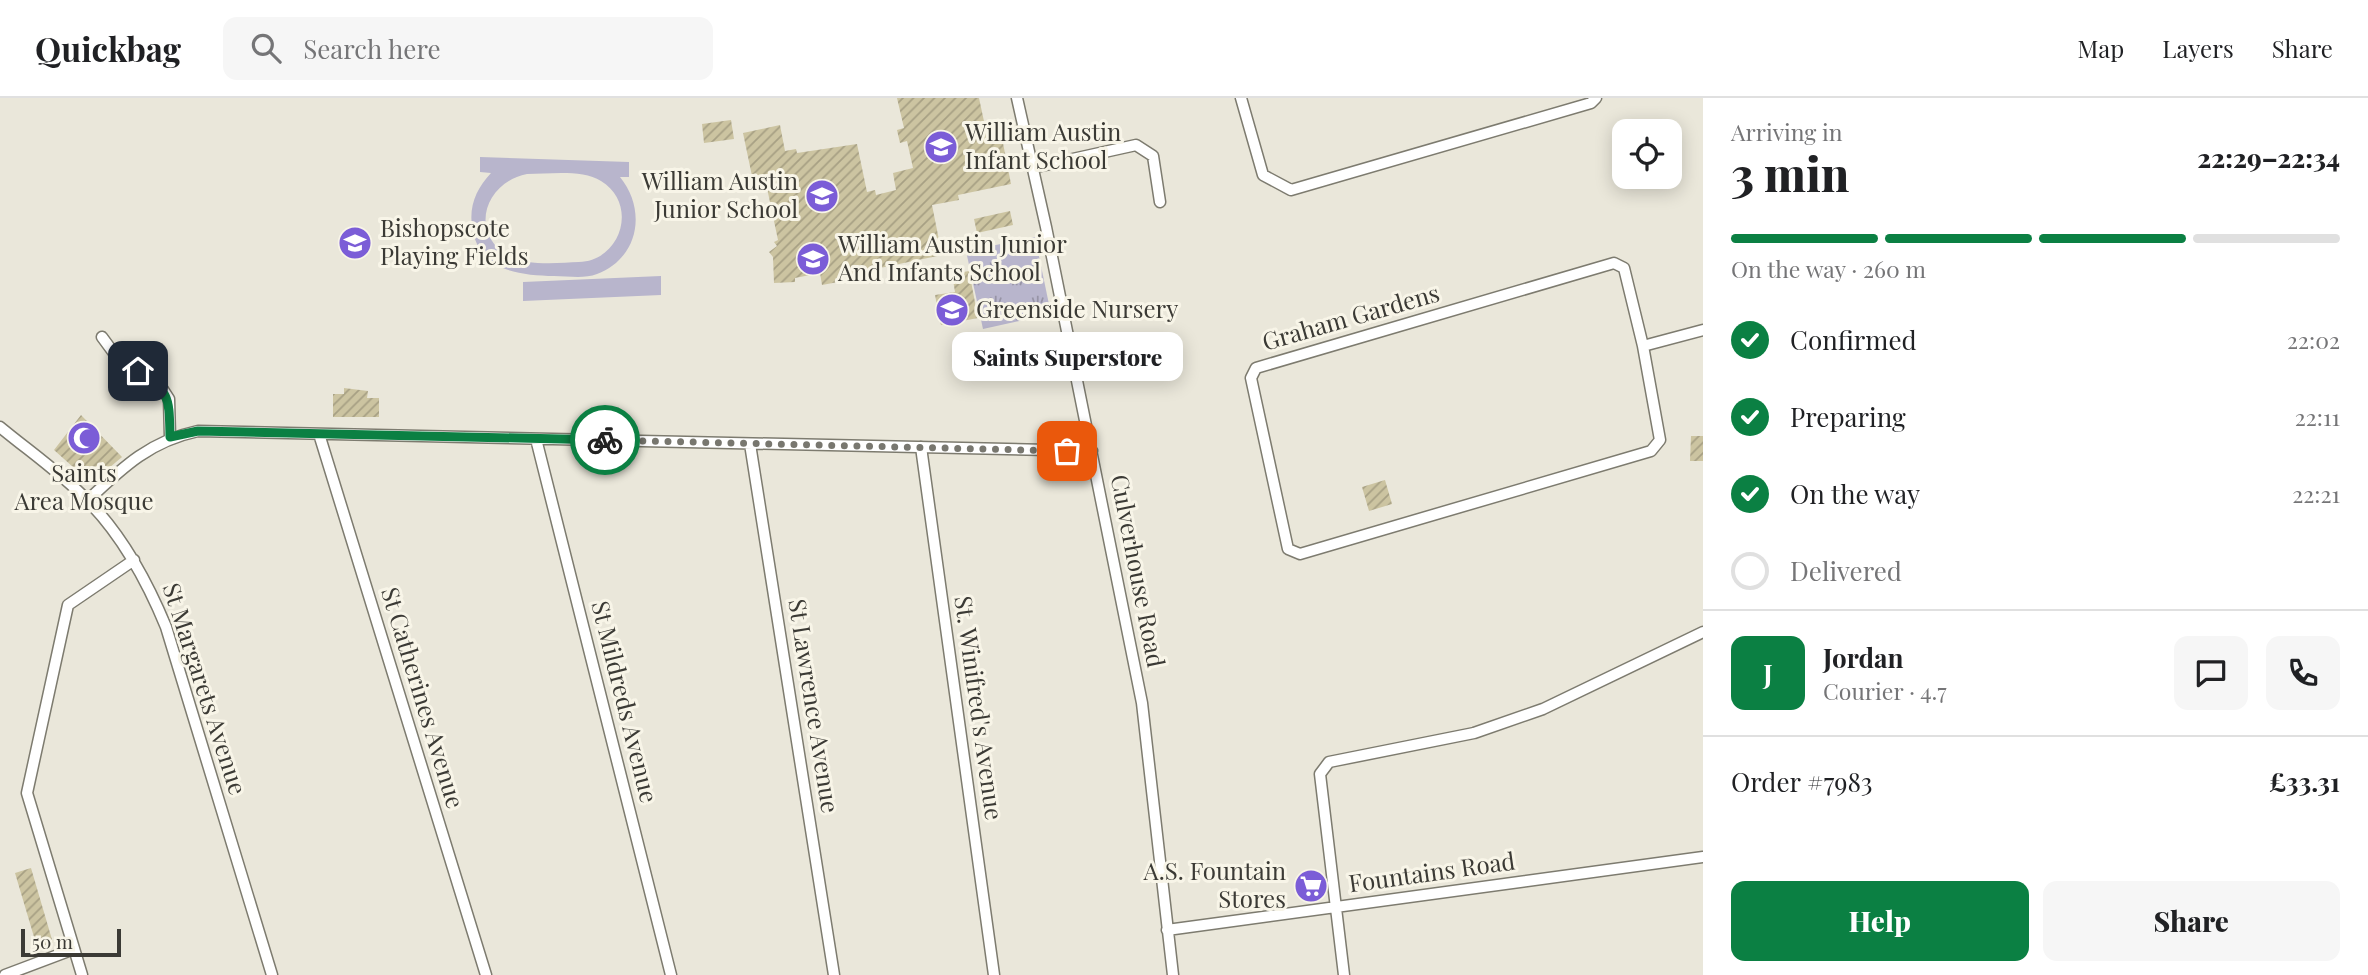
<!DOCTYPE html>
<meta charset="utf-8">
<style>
body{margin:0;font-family:"Playfair Display",serif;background:#f6f6f6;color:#202124;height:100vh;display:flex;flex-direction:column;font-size:26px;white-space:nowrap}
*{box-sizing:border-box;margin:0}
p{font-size:23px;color:#757577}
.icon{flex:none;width:38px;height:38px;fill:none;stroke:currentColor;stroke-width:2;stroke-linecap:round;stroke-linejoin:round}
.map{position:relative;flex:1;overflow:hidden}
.drawer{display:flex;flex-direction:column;background:#fff;width:665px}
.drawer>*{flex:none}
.controls{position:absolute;left:1612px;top:21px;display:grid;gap:14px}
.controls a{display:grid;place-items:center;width:70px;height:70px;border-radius:14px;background:#fff;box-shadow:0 4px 18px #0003;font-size:35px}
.scale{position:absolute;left:21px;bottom:18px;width:100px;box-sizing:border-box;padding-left:7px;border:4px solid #3b3a35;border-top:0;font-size:19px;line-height:24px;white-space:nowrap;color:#3b3a35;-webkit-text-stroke:5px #f8f5e8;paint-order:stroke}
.pin{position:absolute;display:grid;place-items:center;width:60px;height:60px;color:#fff;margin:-30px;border-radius:14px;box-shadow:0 4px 10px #0006}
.courier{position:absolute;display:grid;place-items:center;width:70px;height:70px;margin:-35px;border:5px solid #0b8043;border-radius:50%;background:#fff;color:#222;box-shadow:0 2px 9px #0007}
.bubble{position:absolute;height:49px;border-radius:14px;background:#fff;box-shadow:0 4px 18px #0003;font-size:23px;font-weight:800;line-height:49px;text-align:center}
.head em{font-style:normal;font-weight:800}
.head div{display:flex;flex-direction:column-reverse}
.head{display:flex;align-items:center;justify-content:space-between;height:119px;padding:0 28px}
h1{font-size:46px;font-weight:800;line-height:52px}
.bar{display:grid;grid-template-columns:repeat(4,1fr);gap:10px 7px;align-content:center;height:84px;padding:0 28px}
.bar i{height:9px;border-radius:5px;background:#e0e0e0}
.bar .active{background:#0b8043}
.bar p{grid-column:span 4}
.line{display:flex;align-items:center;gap:18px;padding:0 28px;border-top:2px solid #e0e0e0}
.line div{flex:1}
.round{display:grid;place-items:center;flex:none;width:74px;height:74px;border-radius:14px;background:#f6f6f6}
ol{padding:0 28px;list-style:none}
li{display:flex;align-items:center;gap:21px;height:77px}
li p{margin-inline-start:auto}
li .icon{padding:7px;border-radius:50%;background:#0b8043;color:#fff;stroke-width:4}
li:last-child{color:#757577}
li i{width:38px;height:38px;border:4px solid #e0e0e0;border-radius:50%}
.button{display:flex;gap:14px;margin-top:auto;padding:14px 28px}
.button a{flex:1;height:80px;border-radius:14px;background:#0b8043;color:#fff;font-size:28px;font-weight:800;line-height:80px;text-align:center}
.button a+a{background:#f6f6f6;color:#202124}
header{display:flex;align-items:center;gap:42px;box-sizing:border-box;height:98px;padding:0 35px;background:#fff;border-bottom:2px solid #e0e0e0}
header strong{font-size:33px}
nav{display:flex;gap:38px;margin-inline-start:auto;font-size:24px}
.search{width:490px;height:63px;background:#f6f6f6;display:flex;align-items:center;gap:18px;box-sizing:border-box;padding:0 24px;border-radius:14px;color:#757577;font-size:26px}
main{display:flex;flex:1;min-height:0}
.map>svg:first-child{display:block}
.grass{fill:url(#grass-tufts)}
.pitch{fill:#b8b5cc;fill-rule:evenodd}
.building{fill:url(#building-hatch)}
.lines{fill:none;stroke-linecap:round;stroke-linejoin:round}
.minor-casing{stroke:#7d7b6f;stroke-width:13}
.minor{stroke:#fff;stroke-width:10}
.done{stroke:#78776f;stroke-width:7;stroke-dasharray:0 12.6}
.route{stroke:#0b8043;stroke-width:9}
.labels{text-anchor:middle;stroke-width:6;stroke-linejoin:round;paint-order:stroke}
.poi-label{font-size:24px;fill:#3b3a35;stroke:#f8f5e8;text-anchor:start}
.street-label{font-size:24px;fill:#3b3a35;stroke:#f8f5e8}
</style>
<header>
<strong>Quickbag</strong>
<div class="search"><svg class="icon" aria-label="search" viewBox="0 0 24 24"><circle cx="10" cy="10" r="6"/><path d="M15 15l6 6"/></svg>Search here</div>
<nav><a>Map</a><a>Layers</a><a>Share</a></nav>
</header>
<main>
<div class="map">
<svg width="1703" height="877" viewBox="0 0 1703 877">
<defs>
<pattern id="grass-tufts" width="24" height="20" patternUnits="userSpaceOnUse" patternTransform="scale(1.75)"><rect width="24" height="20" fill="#b8b5cc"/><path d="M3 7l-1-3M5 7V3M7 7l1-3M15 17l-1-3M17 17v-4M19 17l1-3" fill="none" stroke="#9794a6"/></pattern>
<pattern id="building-hatch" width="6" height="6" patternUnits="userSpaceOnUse" patternTransform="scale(1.75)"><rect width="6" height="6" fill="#ccc4a1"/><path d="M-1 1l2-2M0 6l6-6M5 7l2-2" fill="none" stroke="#a7a084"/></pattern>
</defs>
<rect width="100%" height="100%" fill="#eae7da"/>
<path class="grass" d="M1035 139 1051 216 983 231 966 153Z"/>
<path class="pitch" d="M480 59 629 64V79H620C647 112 639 160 597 176 584 181 568 178 554 178 518 177 478 173 472 128 469 107 477 90 491 75L480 74ZM527 76C549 76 582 71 601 83 639 106 621 163 579 164 559 165 526 168 509 158 468 135 485 84 527 76Z
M661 178V197L523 203V184Z"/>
<path class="building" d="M897 0H979L988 42 1002 40 1011 86 958 97 959 102 932 107 942 157 837 179 838 184 822 187 820 175 795 180V184L774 185 773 159 769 154 777 148 774 144 778 142 767 90 761 91 758 77 752 78 743 35 780 27 785 53 796 51 797 55 857 46 867 94 875 92 876 97 896 92 893 75 913 70 907 43 900 45 897 32 904 30Z
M731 22 734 41 704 45 702 26Z
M1010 113 1013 127 977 135 974 121Z
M969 173 978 220 941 227 935 197 955 194 952 176Z
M344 290 368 293 367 300H379V319H333V296H344Z
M81 317 122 359 96 381 83 378 54 352Z
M1691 338H1703V363H1690Z
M1385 382 1392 406 1369 413 1362 389Z
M31 770 53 845 37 849 15 775Z"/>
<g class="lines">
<defs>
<path id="minor" d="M1017 0 1046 129 1142 605 1173 877
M1241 0 1263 77 1291 92 1591 5 1596 0
M1032 70 1136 47 1153 58 1160 104
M1614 165 1624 170 1643 248 1660 342 1651 353 1300 456 1288 451 1251 280 1256 270Z
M102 239 116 258 160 287 169 301 170 339
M1643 248 1703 232
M0 329C29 353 61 375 87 402 123 438 147 483 166 529L272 877
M319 336 486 877
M536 341 671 877
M750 346 834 877
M921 349 994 877
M88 402C123 369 150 343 198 333L1092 353
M1167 832 1703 759
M5 877 74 851
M82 877 27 695 68 507 134 462
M1344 877 1320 676 1329 664 1474 635 1543 611 1703 534"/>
</defs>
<use href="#minor" class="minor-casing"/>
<use href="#minor" class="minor"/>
</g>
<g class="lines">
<path class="done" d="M605 342 1067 353"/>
<path class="route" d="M138 273C171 294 169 301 170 339L198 333 605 342"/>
</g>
<defs>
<symbol id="school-disc" viewBox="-11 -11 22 22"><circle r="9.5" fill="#7b5dd7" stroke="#f8f5e8"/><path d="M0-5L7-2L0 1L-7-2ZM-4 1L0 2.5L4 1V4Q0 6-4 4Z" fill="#fff"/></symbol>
<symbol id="mosque-disc" viewBox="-11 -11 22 22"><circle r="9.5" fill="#7b5dd7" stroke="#f8f5e8"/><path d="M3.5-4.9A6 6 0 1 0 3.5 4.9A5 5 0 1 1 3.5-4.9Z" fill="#fff"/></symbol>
<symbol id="supermarket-disc" viewBox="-11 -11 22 22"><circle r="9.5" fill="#7b5dd7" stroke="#f8f5e8"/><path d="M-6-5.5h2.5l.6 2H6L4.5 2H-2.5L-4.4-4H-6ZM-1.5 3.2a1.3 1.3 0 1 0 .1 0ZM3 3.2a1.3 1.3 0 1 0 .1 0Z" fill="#fff"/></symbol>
</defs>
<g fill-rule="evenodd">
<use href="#school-disc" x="922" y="30" width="38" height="38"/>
<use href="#school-disc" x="803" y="79" width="38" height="38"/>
<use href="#school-disc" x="336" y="126" width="38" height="38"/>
<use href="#school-disc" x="794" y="142" width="38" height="38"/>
<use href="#school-disc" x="933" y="193" width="38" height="38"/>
<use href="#mosque-disc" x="65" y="321" width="38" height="38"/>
<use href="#supermarket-disc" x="1292" y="769" width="38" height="38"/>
</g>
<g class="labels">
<g class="poi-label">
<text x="965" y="43">William Austin<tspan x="965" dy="28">Infant School</tspan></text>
<text x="798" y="92" text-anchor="end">William Austin<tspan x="798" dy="28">Junior School</tspan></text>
<text x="380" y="139">Bishopscote<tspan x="380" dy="28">Playing Fields</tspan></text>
<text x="838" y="155">William Austin Junior<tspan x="838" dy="28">And Infants School</tspan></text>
<text x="976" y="220">Greenside Nursery</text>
<text x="84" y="384" text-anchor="middle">Saints<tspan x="84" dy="28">Area Mosque</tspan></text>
<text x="1286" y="782" text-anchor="end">A.S. Fountain<tspan x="1286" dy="28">Stores</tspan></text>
</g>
<g class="street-label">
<text transform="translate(1351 220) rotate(-16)" y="8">Graham Gardens</text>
<text transform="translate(1137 473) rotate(79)" y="8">Culverhouse Road</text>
<text transform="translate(204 591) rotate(72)" y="8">St Margarets Avenue</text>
<text transform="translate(422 600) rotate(73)" y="8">St Catherines Avenue</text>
<text transform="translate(624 604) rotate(76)" y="8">St Mildreds Avenue</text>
<text transform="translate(813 608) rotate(81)" y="8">St Lawrence Avenue</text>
<text transform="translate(978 610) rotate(82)" y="8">St. Winifred's Avenue</text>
<text transform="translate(1432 775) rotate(-8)" y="8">Fountains Road</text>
</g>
</g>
</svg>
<div class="controls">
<a><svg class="icon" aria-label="locate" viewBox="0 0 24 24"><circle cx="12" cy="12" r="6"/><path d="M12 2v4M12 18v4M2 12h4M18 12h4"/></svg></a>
</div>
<div class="scale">50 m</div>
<div class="pin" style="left:1067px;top:353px;background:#ea580c"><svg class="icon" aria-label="bag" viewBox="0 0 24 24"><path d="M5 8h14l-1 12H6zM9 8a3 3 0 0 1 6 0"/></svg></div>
<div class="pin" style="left:138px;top:273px;background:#1f2937"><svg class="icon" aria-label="home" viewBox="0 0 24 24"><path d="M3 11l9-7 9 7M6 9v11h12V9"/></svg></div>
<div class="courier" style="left:605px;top:342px"><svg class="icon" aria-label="bike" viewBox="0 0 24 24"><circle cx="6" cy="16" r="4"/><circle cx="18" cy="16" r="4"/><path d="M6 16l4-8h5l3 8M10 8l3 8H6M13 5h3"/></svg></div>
<div class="bubble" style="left:952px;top:234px;width:231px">Saints Superstore</div>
</div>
<section class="drawer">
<div class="head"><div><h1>3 min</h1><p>Arriving in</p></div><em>22:29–22:34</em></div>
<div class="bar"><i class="active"></i><i class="active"></i><i class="active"></i><i></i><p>On the way · 260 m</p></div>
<ol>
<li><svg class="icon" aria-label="check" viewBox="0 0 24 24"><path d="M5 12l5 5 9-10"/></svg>Confirmed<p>22:02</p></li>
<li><svg class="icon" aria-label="check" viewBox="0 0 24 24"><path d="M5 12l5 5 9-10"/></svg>Preparing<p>22:11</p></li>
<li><svg class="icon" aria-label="check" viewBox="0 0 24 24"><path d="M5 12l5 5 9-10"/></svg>On the way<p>22:21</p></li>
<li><i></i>Delivered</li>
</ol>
<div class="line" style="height:126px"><b class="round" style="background:#0b8043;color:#fff">J</b><div><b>Jordan</b><p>Courier · 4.7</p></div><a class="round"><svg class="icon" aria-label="chat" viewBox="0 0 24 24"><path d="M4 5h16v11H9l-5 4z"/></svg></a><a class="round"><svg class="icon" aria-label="phone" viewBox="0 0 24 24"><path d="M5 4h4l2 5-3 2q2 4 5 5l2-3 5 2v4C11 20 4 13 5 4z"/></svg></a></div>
<div class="line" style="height:91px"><div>Order #7983</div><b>£33.31</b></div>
<div class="button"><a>Help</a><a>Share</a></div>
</section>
</main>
